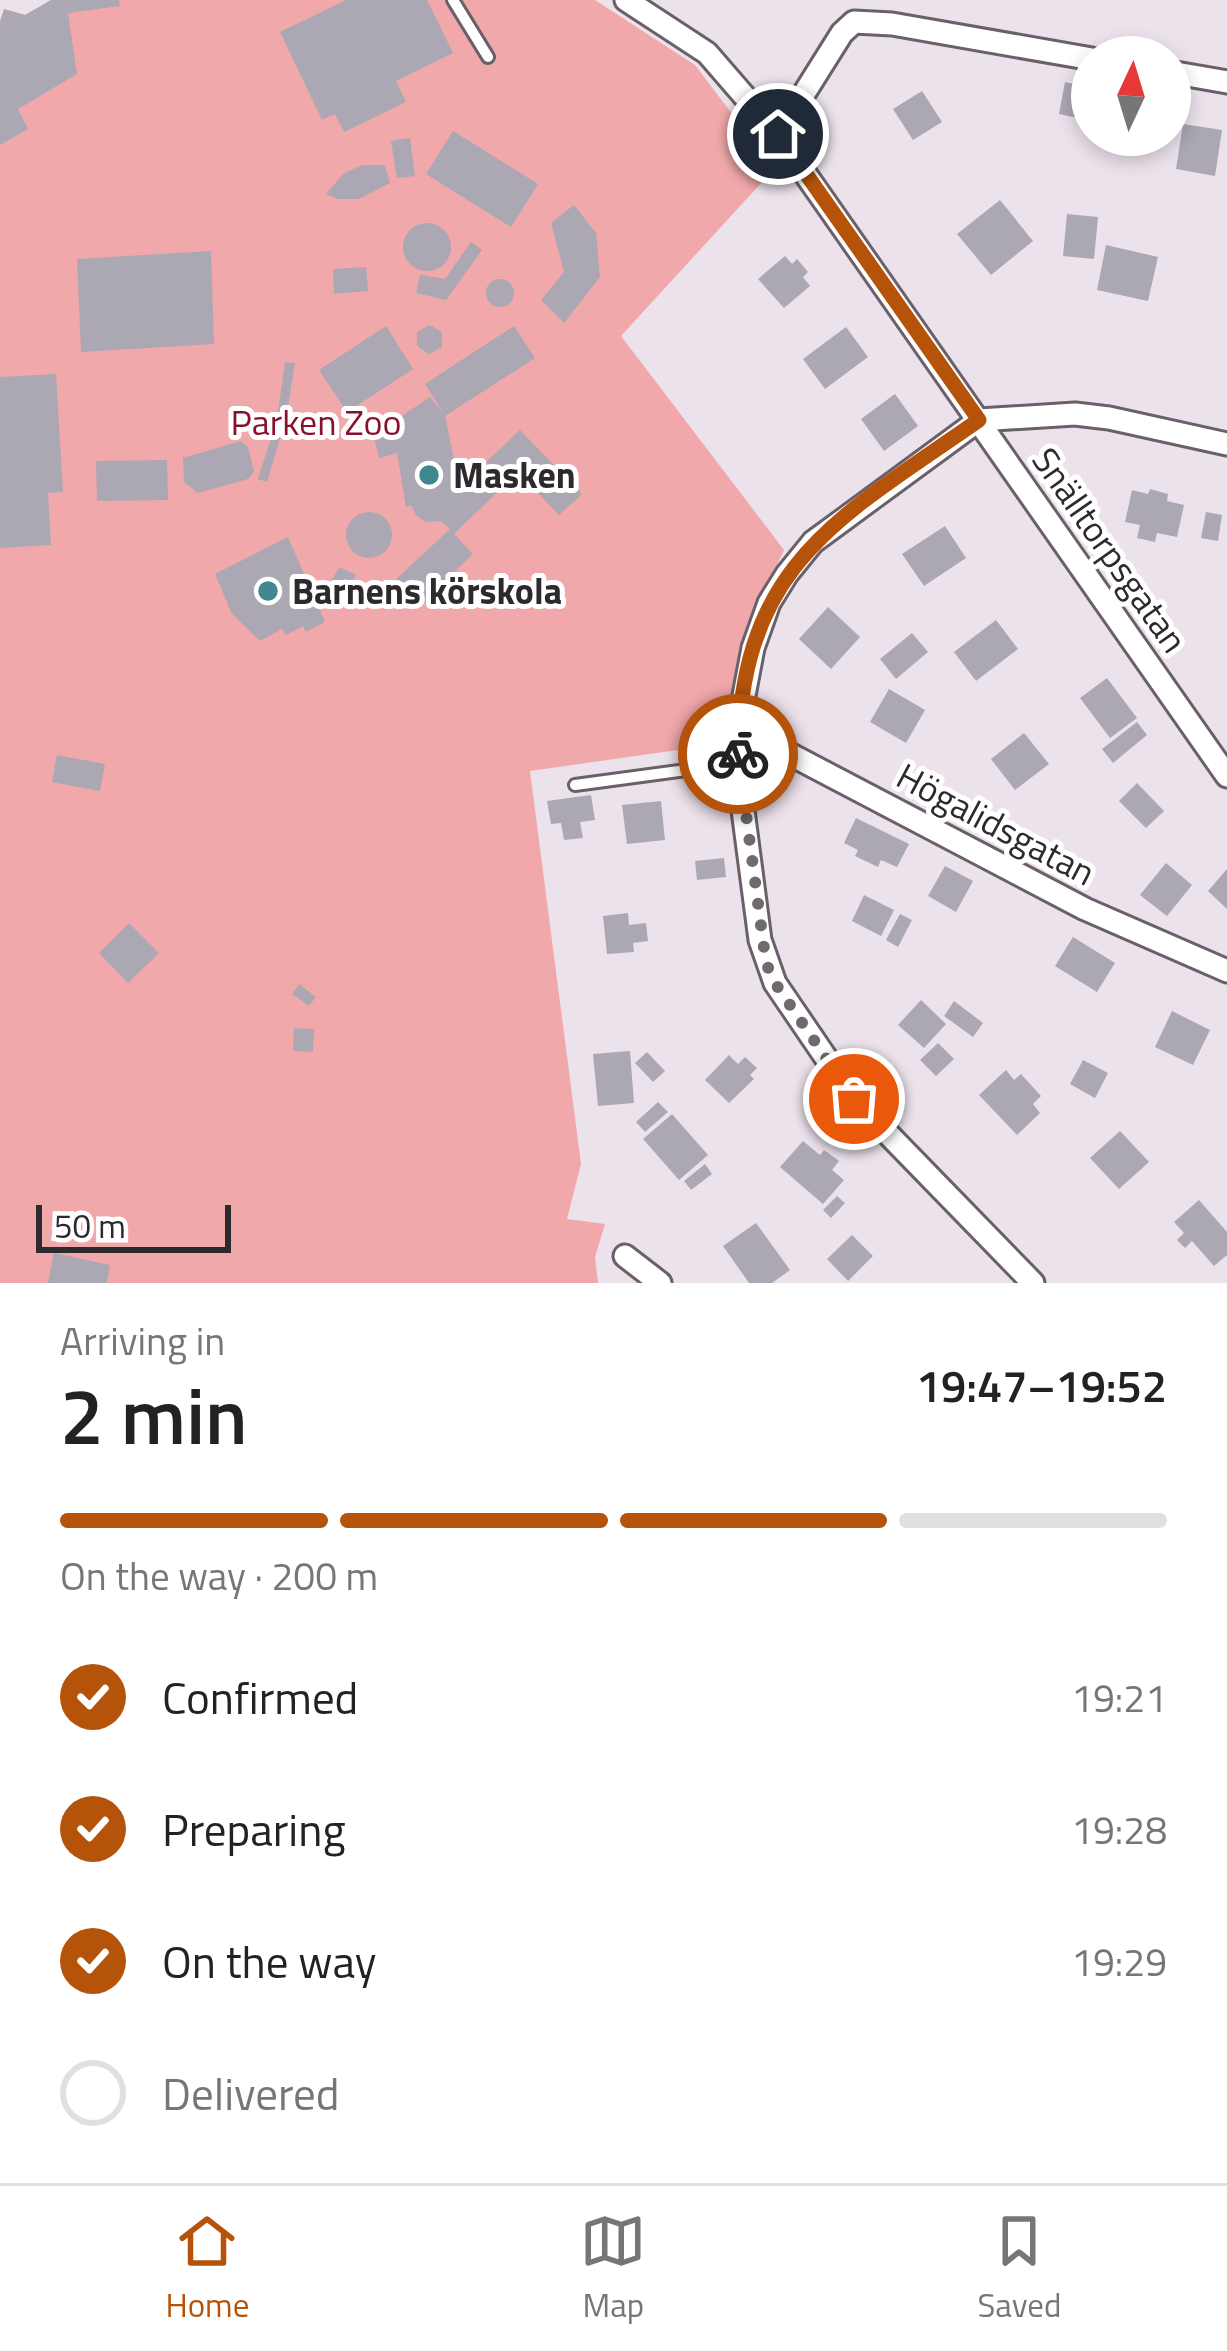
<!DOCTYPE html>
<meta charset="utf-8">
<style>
body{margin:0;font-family:"Titillium Web",sans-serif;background:#f2f2f2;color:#222;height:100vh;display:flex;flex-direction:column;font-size:45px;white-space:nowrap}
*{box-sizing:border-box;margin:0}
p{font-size:39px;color:#767676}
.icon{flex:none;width:66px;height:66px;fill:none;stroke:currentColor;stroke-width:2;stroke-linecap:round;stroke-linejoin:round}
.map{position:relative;height:1283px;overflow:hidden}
.side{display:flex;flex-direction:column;background:#fff;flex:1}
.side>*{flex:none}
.needle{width:78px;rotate:4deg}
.tools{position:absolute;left:1071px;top:36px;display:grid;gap:24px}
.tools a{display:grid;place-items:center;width:120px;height:120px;border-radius:50%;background:#fff;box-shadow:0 6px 18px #0003;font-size:60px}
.scale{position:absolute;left:36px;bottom:30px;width:195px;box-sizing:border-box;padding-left:12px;border:6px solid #2d292c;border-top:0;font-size:33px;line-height:42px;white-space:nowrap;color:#2d292c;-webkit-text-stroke:9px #fff;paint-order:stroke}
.pin{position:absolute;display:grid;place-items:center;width:102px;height:102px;color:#fff;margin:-51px;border:6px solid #fff;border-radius:50%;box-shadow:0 3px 12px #0007}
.courier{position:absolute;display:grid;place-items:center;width:120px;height:120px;margin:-60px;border:9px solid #b45309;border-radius:50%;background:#fff;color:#222;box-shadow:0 3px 15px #0007}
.overview em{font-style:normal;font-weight:600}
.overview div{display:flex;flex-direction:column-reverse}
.overview{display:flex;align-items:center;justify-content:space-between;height:204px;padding:0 60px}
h1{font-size:78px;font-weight:600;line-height:90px}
.bar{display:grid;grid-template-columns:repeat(4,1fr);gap:18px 12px;align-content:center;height:144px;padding:0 60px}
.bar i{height:15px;border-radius:9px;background:#e0e0e0}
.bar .active{background:#b45309}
.bar p{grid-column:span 4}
ol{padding:0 60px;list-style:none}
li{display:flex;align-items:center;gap:36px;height:132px}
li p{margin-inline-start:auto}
li .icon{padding:12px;border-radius:50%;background:#b45309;color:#fff;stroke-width:4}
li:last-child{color:#767676}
li i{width:66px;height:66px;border:6px solid #e0e0e0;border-radius:50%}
.menu{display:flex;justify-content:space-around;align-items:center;height:168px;border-top:3px solid #e0e0e0;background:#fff;font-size:33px;color:#767676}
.menu a{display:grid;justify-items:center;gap:6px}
.menu .active{color:#b45309}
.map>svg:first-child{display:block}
.green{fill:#f0a8ab}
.building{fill:#aba7b3}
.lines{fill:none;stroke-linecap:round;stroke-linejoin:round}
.service-casing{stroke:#6a6069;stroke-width:16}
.minor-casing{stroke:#6a6069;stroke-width:27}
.service{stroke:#fff;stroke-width:10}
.minor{stroke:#fff;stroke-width:21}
.done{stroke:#706a6f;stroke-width:12;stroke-dasharray:0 21.6}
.route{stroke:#b45309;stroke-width:15}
.poi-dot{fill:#40878f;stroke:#fff;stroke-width:4.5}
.labels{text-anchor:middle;stroke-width:10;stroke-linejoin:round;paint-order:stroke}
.park-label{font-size:36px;fill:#890f2c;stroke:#fff}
.poi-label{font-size:36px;font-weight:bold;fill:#2d292c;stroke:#fff;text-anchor:start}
.street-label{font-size:36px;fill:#2d292c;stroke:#fff}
</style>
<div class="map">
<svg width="1227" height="1283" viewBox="0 0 1227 1283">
<rect width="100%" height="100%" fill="#ece2ec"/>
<path class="green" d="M52 0H595L695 65 774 169 621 336 784 550 743 637 720 744 530 771 581 1164 567 1219 605 1224 595 1257 598 1283H0V21L4 9 25 15Z"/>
<path class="building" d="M51 0H119L120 6 68 13 77 74 18 109 28 129 0 145V22L4 9 25 15Z
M346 0H427L453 53 396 81 406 102 344 132 335 114 322 120 280 32Z
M1065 82 1092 88V121L1059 114Z
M922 91 942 122 913 140 893 109Z
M1170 108 1183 109 1181 129 1170 127Z
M1183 124 1222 130 1215 176 1176 169Z
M453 131 538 184 511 227 426 174Z
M410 138 415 176 397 178 391 141Z
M362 165H385L390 183 359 199H338L326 194 343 174Z
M1000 200 1033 241 991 275 957 234Z
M574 205 596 233 600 277 564 323 541 300 564 272 551 223Z
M1067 214 1098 217 1094 259 1063 256Z
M403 247a24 24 0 1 1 48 0a24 24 0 1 1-48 0Z
M471 242 482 250 446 300 416 293 420 275 445 279Z
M1106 245 1158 257 1148 301 1097 290Z
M211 251 214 344 81 352 77 259Z
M785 256 792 264 797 259 808 272 803 277 810 286 784 308 758 279Z
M366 267 368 291 334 294 333 269Z
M486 293a14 14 0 1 1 28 0a14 14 0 1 1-28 0Z
M430 325 442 332V347L429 354 417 346V332Z
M386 326 413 369 347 412 319 370Z
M514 326 535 358 445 416 460 487 520 430 582 494 559 515 518 472 454 534 473 554 417 607 393 582 450 529 441 521 426 522 416 515 411 505 406 507 397 453 379 458 372 428 390 424 430 397 444 414 425 384Z
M846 327 868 357 825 389 803 359Z
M285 362 295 363 286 419 267 482 258 479 277 419Z
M56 374 63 492 48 493 51 545 0 548V377Z
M895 394 918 426 884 451 861 419Z
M241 441 248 447 254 471 248 479 198 493 184 482 183 458Z
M167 460 168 500 97 501 96 461Z
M1150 489 1168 494 1167 501 1184 505 1177 537 1157 533 1155 542 1137 538 1140 525 1125 522 1132 490 1148 494Z
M1206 512 1222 515 1218 541 1201 538Z
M346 535a23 23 0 1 1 46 0a23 23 0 1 1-46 0Z
M945 526 966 558 924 586 902 554Z
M288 537 325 622 306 632 303 626 286 635 282 629 260 641 232 614 215 574Z
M339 567 356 575 347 592 330 584Z
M828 607 860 637 831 669 799 639Z
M996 620 1018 649 976 681 954 652Z
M912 633 928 652 896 679 880 659Z
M1107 678 1137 718 1110 738 1080 698Z
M889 689 925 710 906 743 870 722Z
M1137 722 1147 735 1113 763 1102 749Z
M1024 733 1049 764 1015 790 991 759Z
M57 755 105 764 100 791 52 782Z
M1137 783 1164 811 1146 828 1119 801Z
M591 795 595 820 580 822 583 838 564 840 561 823 551 824 547 801Z
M661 801 665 840 627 844 622 805Z
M856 818 909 844 897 867 881 860 878 867 855 856 858 850 844 843Z
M724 858 726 877 697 880 695 861Z
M1166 863 1192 885 1167 916 1140 895Z
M945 866 973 881 956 912 928 896Z
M1227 869V909L1208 891Z
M864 895 894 910 881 936 852 921Z
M628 913 629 925 646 923 648 941 633 943 634 952 607 954 603 916Z
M900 914 912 920 898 947 886 940Z
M129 923 159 953 128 983 99 953Z
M1073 937 1115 963 1097 992 1055 966Z
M299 984 316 997 309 1006 292 994Z
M921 1000 946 1024 924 1048 898 1025Z
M954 1001 983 1023 973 1037 944 1016Z
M1172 1011 1210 1030 1193 1065 1155 1047Z
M294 1028 314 1029 313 1052 293 1051Z
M938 1043 954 1059 936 1076 920 1060Z
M630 1051 634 1103 598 1106 593 1054Z
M647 1052 665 1071 653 1082 635 1063Z
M729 1055 738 1064 745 1057 757 1068 750 1075 754 1079 729 1103 705 1080Z
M1083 1060 1108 1073 1095 1098 1070 1084Z
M1006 1070 1014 1080 1021 1074 1041 1096 1033 1104 1040 1113 1017 1135 979 1095Z
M658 1102 668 1112 645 1132 636 1122Z
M672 1114 708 1155 679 1180 643 1139Z
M1120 1131 1149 1162 1119 1189 1090 1158Z
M803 1141 820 1155 824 1150 839 1161 832 1170 844 1180 823 1204 780 1167Z
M705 1164 712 1174 691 1190 684 1181Z
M837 1196 845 1203 831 1218 823 1210Z
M1199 1200 1227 1232V1255L1214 1266 1192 1241 1185 1248 1177 1240 1184 1233 1174 1222Z
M756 1223 790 1270 772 1283H749L723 1246Z
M852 1235 873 1256 848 1281 827 1259Z
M54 1253 110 1265 107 1283H48Z"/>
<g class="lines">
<defs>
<path id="service" d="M453 0 488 57
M575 785 738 763"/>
<path id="minor" d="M626 0 707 53 778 135 1227 776
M1170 72 1227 82
M778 135 842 33 854 22 892 24 1092 59
M979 420 813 542 787 574 769 603 753 648 738 727V772L760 940 775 983 854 1099 1033 1283
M979 420 1075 414 1109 418 1227 444
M738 727 1085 909 1227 971
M625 1256 660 1283"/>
</defs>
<use href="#service" class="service-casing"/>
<use href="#minor" class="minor-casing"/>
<use href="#service" class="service"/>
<use href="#minor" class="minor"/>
</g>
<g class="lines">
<path class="done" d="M738 754 766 963 775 983 854 1099"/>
<path class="route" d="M738 754C741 563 839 518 979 420L778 134"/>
</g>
<g class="poi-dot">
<circle cx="429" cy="475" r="12"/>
<circle cx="268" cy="591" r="12"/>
</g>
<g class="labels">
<g class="park-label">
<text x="316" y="435">Parken Zoo</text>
</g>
<g class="poi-label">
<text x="453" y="488">Masken</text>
<text x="292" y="604">Barnens körskola</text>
</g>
<g class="street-label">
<text transform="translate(1110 550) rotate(55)" y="13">Snälltorpsgatan</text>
<text transform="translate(996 824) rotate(28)" y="13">Högalidsgatan</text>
</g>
</g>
</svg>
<div class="tools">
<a><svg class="needle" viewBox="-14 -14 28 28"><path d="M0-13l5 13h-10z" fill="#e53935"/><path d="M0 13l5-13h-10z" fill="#767676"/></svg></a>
</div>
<div class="scale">50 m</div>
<div class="pin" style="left:854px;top:1099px;background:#ea580c"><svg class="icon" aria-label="bag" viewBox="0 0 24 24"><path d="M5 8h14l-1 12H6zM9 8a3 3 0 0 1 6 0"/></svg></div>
<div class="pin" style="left:778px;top:134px;background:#1f2937"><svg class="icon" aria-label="home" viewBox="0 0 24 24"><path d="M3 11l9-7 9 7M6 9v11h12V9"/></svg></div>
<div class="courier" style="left:738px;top:754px"><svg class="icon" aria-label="bike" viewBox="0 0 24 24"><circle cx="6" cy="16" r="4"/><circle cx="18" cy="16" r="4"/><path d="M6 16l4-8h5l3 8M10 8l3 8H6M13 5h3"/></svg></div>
</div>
<section class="side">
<div class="overview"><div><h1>2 min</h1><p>Arriving in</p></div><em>19:47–19:52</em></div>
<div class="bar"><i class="active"></i><i class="active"></i><i class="active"></i><i></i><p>On the way · 200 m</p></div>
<ol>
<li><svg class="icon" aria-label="check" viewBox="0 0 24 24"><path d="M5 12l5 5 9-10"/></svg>Confirmed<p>19:21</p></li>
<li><svg class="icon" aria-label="check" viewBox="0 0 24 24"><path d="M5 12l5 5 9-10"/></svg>Preparing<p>19:28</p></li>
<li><svg class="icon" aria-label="check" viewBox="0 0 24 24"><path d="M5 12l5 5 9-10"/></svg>On the way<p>19:29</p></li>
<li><i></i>Delivered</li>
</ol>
</section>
<nav class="menu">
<a class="active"><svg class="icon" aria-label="home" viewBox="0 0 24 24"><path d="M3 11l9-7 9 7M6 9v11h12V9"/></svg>Home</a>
<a><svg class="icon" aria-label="map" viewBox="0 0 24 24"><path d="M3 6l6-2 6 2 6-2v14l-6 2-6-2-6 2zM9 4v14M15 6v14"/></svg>Map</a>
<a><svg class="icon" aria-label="saved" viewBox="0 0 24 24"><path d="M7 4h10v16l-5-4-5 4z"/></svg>Saved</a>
</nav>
